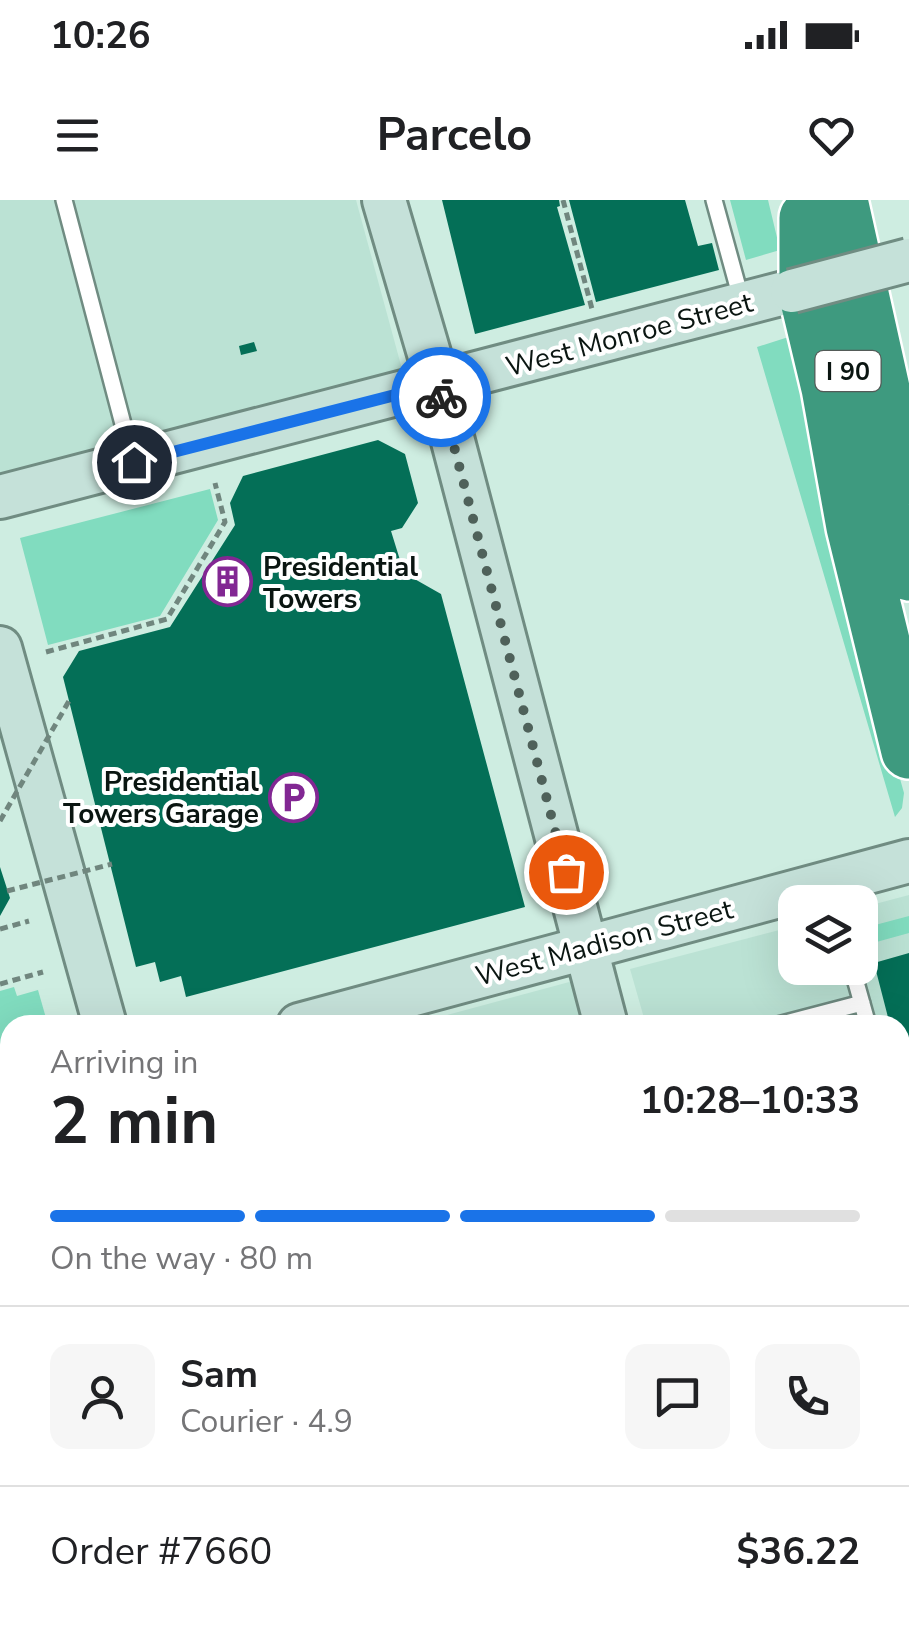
<!DOCTYPE html>
<meta charset="utf-8">
<style>
body{margin:0;font-family:"Nunito Sans",sans-serif;background:#f6f6f6;color:#202124;height:100vh;display:flex;flex-direction:column;font-size:38px;white-space:nowrap}
*{box-sizing:border-box;margin:0}
p{font-size:32px;color:#757577}
.icon{flex:none;width:55px;height:55px;fill:none;stroke:currentColor;stroke-width:2;stroke-linecap:round;stroke-linejoin:round}
.map{position:relative;flex:1;overflow:hidden}
.side{position:absolute;left:0px;top:815px;width:910px;height:622px;display:flex;flex-direction:column;background:#fff;border-radius:30px 30px 0 0;box-shadow:0 10px 40px #0002}
.side>*{flex:none}
.controls{position:absolute;left:778px;top:685px;display:grid;gap:20px}
.controls a{display:grid;place-items:center;width:100px;height:100px;border-radius:20px;background:#fff;box-shadow:0 10px 40px #0002;font-size:50px}
.pin{position:absolute;display:grid;place-items:center;width:85px;height:85px;color:#fff;margin:-42px;border:5px solid #fff;border-radius:50%;box-shadow:0 2px 10px #0007}
.courier{position:absolute;display:grid;place-items:center;width:100px;height:100px;margin:-50px;border:8px solid #1a73e8;border-radius:50%;background:#fff;color:#222;box-shadow:0 2px 12px #0007}
.head em{font-style:normal;font-weight:700}
.head div{display:flex;flex-direction:column-reverse}
.head{display:flex;align-items:center;justify-content:space-between;height:170px;padding:0 50px}
h1{font-size:65px;font-weight:700;line-height:75px}
.bar{display:grid;grid-template-columns:repeat(4,1fr);gap:15px 10px;align-content:center;height:120px;padding:0 50px}
.bar i{height:12px;border-radius:8px;background:#e0e0e0}
.bar .active{background:#1a73e8}
.bar p{grid-column:span 4}
.line{display:flex;align-items:center;gap:25px;padding:0 50px;border-top:2px solid #e0e0e0}
.line div{flex:1}
.round{display:grid;place-items:center;flex:none;width:105px;height:105px;border-radius:20px;background:#f6f6f6}
.status{display:flex;justify-content:space-between;align-items:center;height:70px;padding:0 50px;background:#fff;direction:ltr}
.status svg{height:28px;fill:currentColor}
header{display:flex;justify-content:space-between;align-items:center;height:130px;padding:0 50px;background:#fff;font-size:45px;font-weight:700}
.map>svg:first-child{display:block}
.built{fill:#bbe2d4}
.green{fill:#81dcbf}
.building{fill:#046f57}
.lines{fill:none;stroke-linecap:round;stroke-linejoin:round}
.service-casing{stroke:#708c82;stroke-width:20}
.secondary-casing{stroke:#708c82;stroke-width:48}
.motorway-casing{stroke:#fff;stroke-width:60}
.path{stroke:#70867e;stroke-width:5;stroke-dasharray:8 5;stroke-linecap:butt}
.service{stroke:#fff;stroke-width:15}
.secondary{stroke:#c5e1d9;stroke-width:42}
.motorway{stroke:#3e9a7f;stroke-width:55}
.secondary-bridge-casing{stroke:#708c82;stroke-width:48;stroke-linecap:butt}
.path-bridge{stroke:#70867e;stroke-width:5;stroke-dasharray:8 5;stroke-linecap:butt}
.secondary-bridge{stroke:#c5e1d9;stroke-width:42}
.done{stroke:#4f615a;stroke-width:10;stroke-dasharray:0 18}
.route{stroke:#1a73e8;stroke-width:12}
.labels{text-anchor:middle;stroke-width:8;stroke-linejoin:round;paint-order:stroke}
.shield{fill:#fff;stroke:#545b58;stroke-width:2.5}
.shield-label{font-size:25px;font-weight:bold;fill:#0a1511}
.street-label{font-size:28px;fill:#0a1511;stroke:#fff}
.poi-label{font-size:28px;font-weight:bold;fill:#0a1511;stroke:#fff;text-anchor:start}
</style>
<div class="status"><b>10:26</b><svg viewBox="0 0 49 12"><path d="M0 12V9h3v3zM5 12V6h3v6zM10 12V3h3v9zM15 12V0h3v12zM26 1h20v11H26zM47 4h2v5h-2z"/></svg></div>
<header><svg class="icon" aria-label="menu" viewBox="0 0 24 24"><path d="M4 6h16M4 12h16M4 18h16"/></svg>Parcelo<svg class="icon" aria-label="heart" viewBox="0 0 24 24"><path d="M12 20l-8-8c-3-5 5-10 8-4 3-6 11-1 8 4z"/></svg></header>
<div class="map">
<svg width="909" height="1436" viewBox="0 0 909 1436">
<rect width="100%" height="100%" fill="#ceede1"/>
<path class="built" d="M0 0H356L402 169 0 277Z
M909 695V962L900 964V825H646L630 769 795 726V768H860V708Z
M573 781 585 825H410Z
M10 935V1428L233 1429 206 1436H0V937Z"/>
<path class="green" d="M730 0H768L780 50 746 60Z
M804 132 864 449 904 593 902 608 895 617 757 147Z
M210 289 218 320 160 416 48 445 20 338Z
M909 716V733L862 746 860 729Z
M14 787 17 796 38 790 48 825H10V853L0 856V791Z
M23 1428H165L134 1436H25Z"/>
<path class="building" d="M442 0H559L560 6 557 7 585 105 475 134Z
M569 0H685L698 46 712 43 719 70 596 102Z
M254 142 257 151 241 155 239 146Z
M378 240 405 254 418 303 402 328 391 331 404 373 441 394 525 707 186 797 181 776 160 782 155 762 136 767 63 477 79 451 170 427 235 325 230 303 243 276Z
M0 667 10 698 0 716Z
M909 753V895H908L900 865V825H890L874 763Z
M909 1004V1241L905 1242 900 1224V1007Z
M0 1213 10 1246V1393L0 1396Z
M596 1428H729L731 1436H569Z"/>
<g class="lines">
<defs>
<path id="service" d="M64 0 133 262
M714 0 742 102
M852 768 868 825
M778 825 862 803
M900 938 909 969
M0 1011 3 1024
M521 1428 523 1436"/>
<path id="secondary" d="M384 0 438 184 606 825
M0 297 792 91
M0 448 105 825
M299 825 909 661
M0 909 10 906
M900 1302 909 1300
M268 1428 271 1436
M771 1428 774 1436
M381 1436 414 1428"/>
<path id="motorway" d="M840 0 895 247 894 281
M807 18V96L829 188 854 327 909 551
M867 239 909 373"/>
</defs>
<use href="#service" class="service-casing"/>
<use href="#secondary" class="secondary-casing"/>
<use href="#motorway" class="motorway-casing"/>
<path class="path" d="M563 0 592 109
M46 452 167 419 225 322 215 283
M0 729 29 721
M0 784 43 772
M65 1428 67 1436
M123 1428 126 1436
M89 1436 105 1428"/>
<use href="#service" class="service"/>
<use href="#secondary" class="secondary"/>
<use href="#motorway" class="motorway"/>
<defs>
<path id="secondary-bridge" d="M792 91 909 60"/>
</defs>
<use href="#secondary-bridge" class="secondary-bridge-casing"/>
<path class="path-bridge" d="M0 621 69 501
M7 691 112 664"/>
<use href="#secondary-bridge" class="secondary-bridge"/>
</g>
<g class="lines">
<path class="done" d="M441 197 566 672"/>
<path class="route" d="M134 262 438 184 441 197"/>
</g>
<defs>
<symbol id="building-ring" viewBox="-11 -11 22 22"><circle r="9.5" fill="#fff" stroke="#822793" stroke-width="1.5"/><path d="M-4-6H4V6H1V3H-1V6H-4ZM-2.5-4.3h1.7v1.8h-1.7ZM.8-4.3h1.7v1.8H.8ZM-2.5-1h1.7V.8h-1.7ZM.8-1h1.7V.8H.8Z" fill="#822793"/></symbol>
<symbol id="parking-ring" viewBox="-11 -11 22 22"><circle r="9.5" fill="#fff" stroke="#822793" stroke-width="1.5"/><path d="M-3.5-5.5H1a3.5 3.5 0 0 1 0 7H-1V5.5H-3.5ZM-1-3.4V-.6H.8a1.4 1.4 0 0 0 0-2.8Z" fill="#822793"/></symbol>
</defs>
<g fill-rule="evenodd">
<use href="#building-ring" x="200" y="354" width="55" height="55"/>
<use href="#parking-ring" x="266" y="570" width="55" height="55"/>
</g>
<g class="labels">
<rect class="shield" x="815.5" y="151" width="65" height="40" rx="8"/>
<g class="shield-label">
<text x="848" y="180">I 90</text>
</g>
<g class="street-label">
<text transform="translate(629 134) rotate(-15)" y="10">West Monroe Street</text>
<text transform="translate(604 742) rotate(-15)" y="10">West Madison Street</text>
</g>
<g class="poi-label">
<text x="263" y="376">Presidential<tspan x="263" dy="32">Towers</tspan></text>
<text x="259" y="591" text-anchor="end">Presidential<tspan x="259" dy="32">Towers Garage</tspan></text>
</g>
</g>
</svg>
<div class="controls">
<a><svg class="icon" aria-label="layers" viewBox="0 0 24 24"><path d="M12 4l9 5-9 5-9-5zM3 14l9 5 9-5"/></svg></a>
</div>
<div class="pin" style="left:566px;top:672px;background:#ea580c"><svg class="icon" aria-label="bag" viewBox="0 0 24 24"><path d="M5 8h14l-1 12H6zM9 8a3 3 0 0 1 6 0"/></svg></div>
<div class="pin" style="left:134px;top:262px;background:#1f2937"><svg class="icon" aria-label="home" viewBox="0 0 24 24"><path d="M3 11l9-7 9 7M6 9v11h12V9"/></svg></div>
<div class="courier" style="left:441px;top:197px"><svg class="icon" aria-label="bike" viewBox="0 0 24 24"><circle cx="6" cy="16" r="4"/><circle cx="18" cy="16" r="4"/><path d="M6 16l4-8h5l3 8M10 8l3 8H6M13 5h3"/></svg></div>
<section class="side">
<div class="head"><div><h1>2 min</h1><p>Arriving in</p></div><em>10:28–10:33</em></div>
<div class="bar"><i class="active"></i><i class="active"></i><i class="active"></i><i></i><p>On the way · 80 m</p></div>
<div class="line" style="height:180px"><a class="round"><svg class="icon" aria-label="person" viewBox="0 0 24 24"><circle cx="12" cy="8" r="4"/><path d="M4 21q1-7 8-7t8 7"/></svg></a><div><b>Sam</b><p>Courier · 4.9</p></div><a class="round"><svg class="icon" aria-label="chat" viewBox="0 0 24 24"><path d="M4 5h16v11H9l-5 4z"/></svg></a><a class="round"><svg class="icon" aria-label="phone" viewBox="0 0 24 24"><path d="M5 4h4l2 5-3 2q2 4 5 5l2-3 5 2v4C11 20 4 13 5 4z"/></svg></a></div>
<div class="line" style="height:130px"><div>Order #7660</div><b>$36.22</b></div>
</section>
</div>
